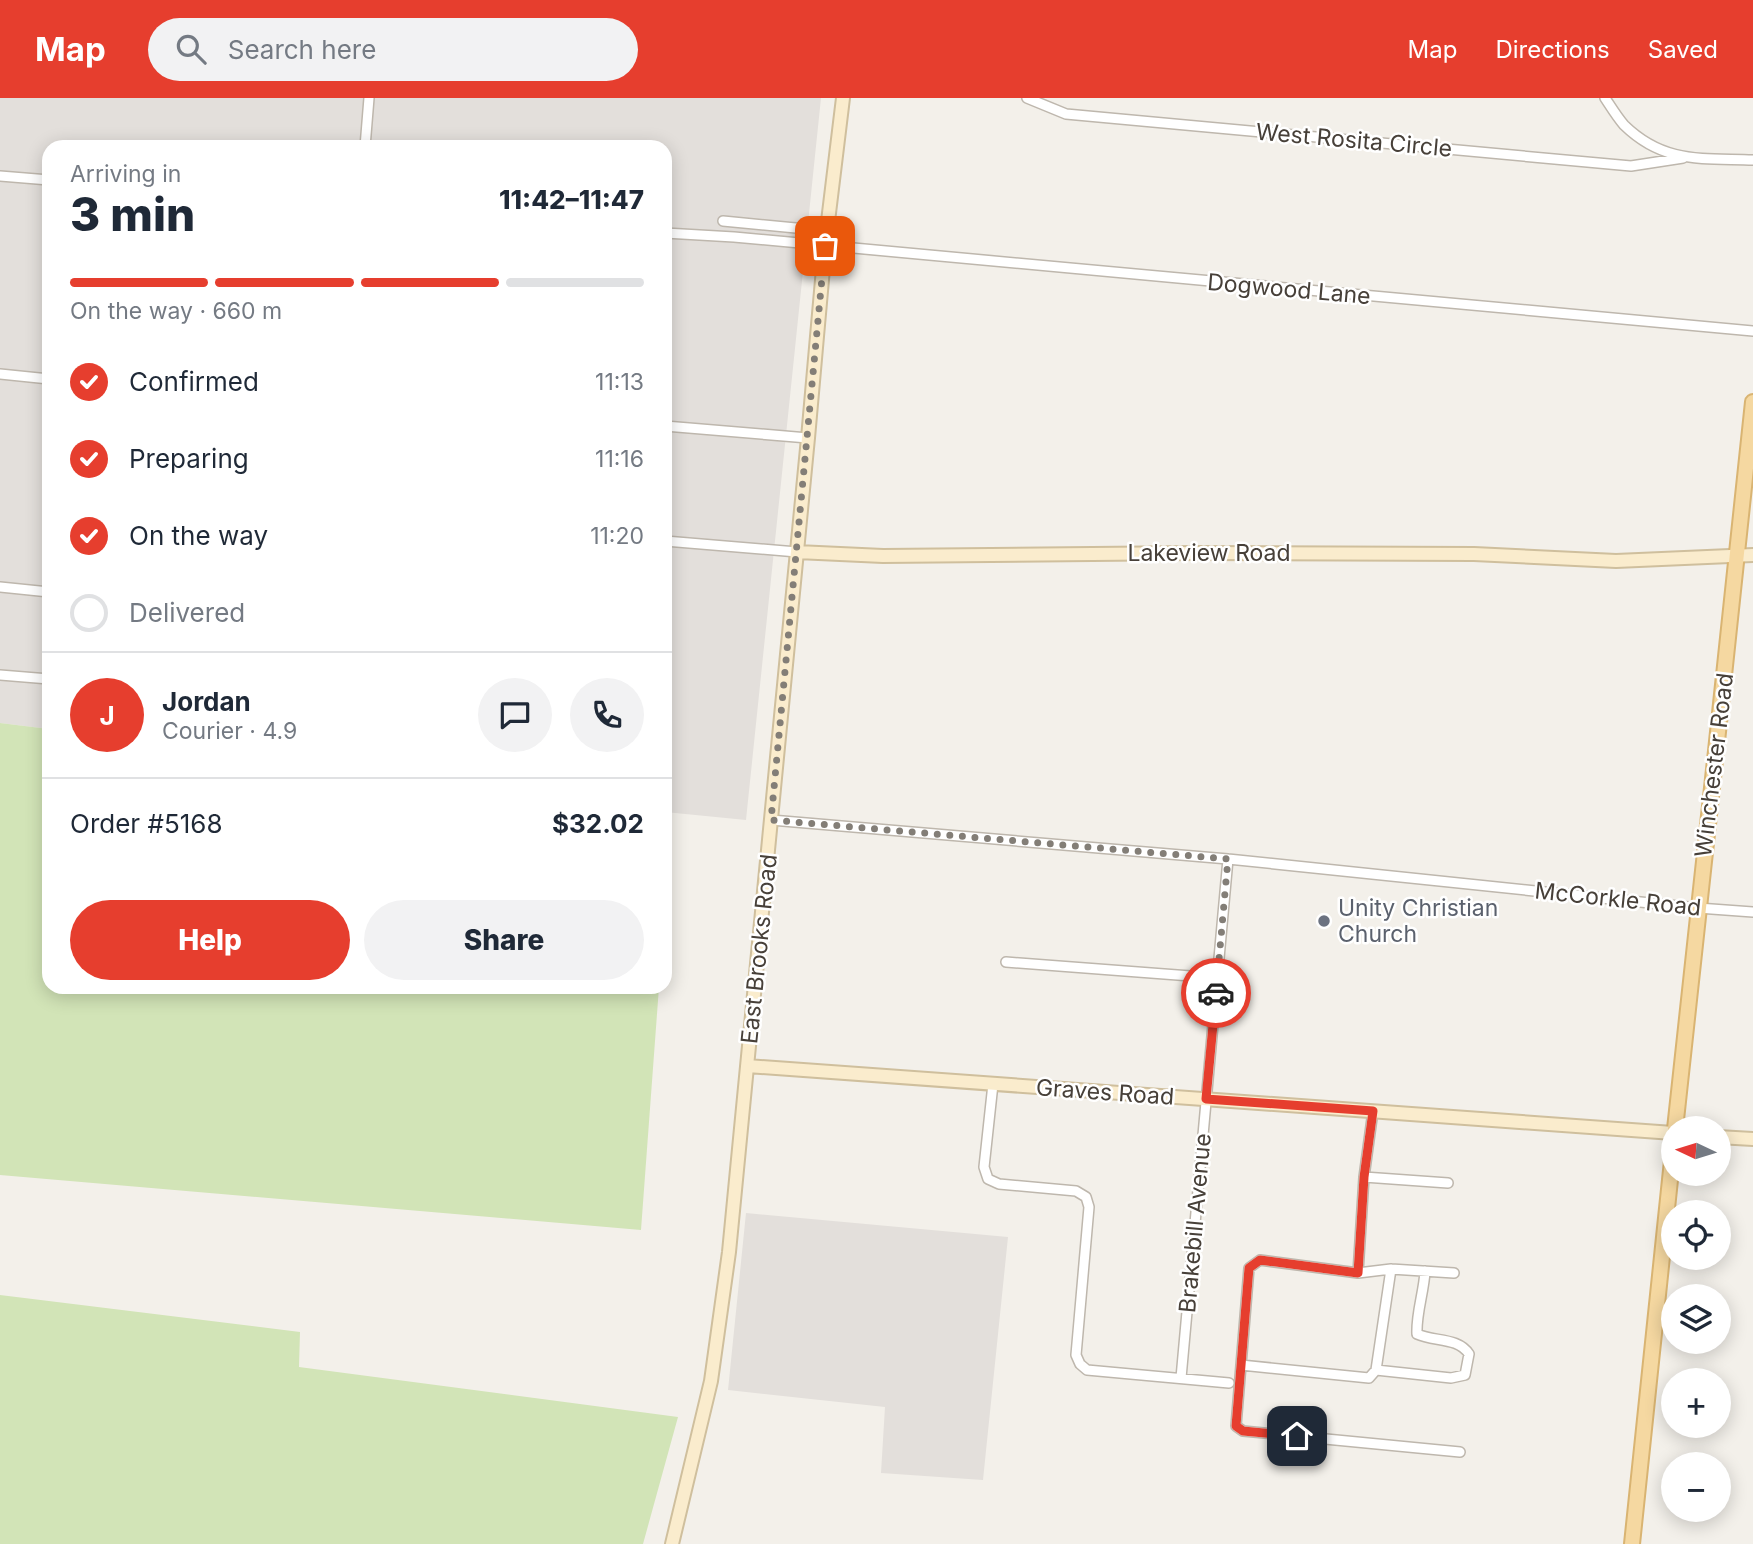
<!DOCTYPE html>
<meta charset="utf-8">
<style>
body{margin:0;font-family:Inter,sans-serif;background:#f2f2f3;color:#1f2937;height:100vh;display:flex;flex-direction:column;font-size:26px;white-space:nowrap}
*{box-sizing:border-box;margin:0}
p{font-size:23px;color:#747a83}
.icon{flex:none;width:38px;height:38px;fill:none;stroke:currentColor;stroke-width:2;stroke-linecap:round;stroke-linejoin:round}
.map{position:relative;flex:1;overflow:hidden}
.details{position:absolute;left:42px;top:42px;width:630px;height:854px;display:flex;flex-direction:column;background:#fff;border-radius:21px;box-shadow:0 4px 18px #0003}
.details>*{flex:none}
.needle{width:46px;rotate:274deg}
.buttons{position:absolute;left:1661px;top:1018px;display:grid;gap:14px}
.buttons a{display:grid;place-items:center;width:70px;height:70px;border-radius:50%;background:#fff;box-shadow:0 4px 18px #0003;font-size:35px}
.pin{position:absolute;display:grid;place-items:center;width:60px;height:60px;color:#fff;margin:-30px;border-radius:14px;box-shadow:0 4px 10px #0006}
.courier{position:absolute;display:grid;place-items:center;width:70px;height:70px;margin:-35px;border:5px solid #e63e2e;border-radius:50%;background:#fff;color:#222;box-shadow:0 2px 9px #0007}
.head em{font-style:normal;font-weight:800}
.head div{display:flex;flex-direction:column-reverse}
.head{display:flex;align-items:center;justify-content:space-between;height:119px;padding:0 28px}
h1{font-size:46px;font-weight:800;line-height:52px}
.bar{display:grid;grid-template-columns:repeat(4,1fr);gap:10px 7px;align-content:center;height:84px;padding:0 28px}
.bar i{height:9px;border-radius:5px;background:#e0e1e3}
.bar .active{background:#e63e2e}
.bar p{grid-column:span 4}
.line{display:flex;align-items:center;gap:18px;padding:0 28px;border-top:2px solid #e0e1e3}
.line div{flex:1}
.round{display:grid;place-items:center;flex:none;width:74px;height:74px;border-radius:37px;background:#f2f2f3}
ol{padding:0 28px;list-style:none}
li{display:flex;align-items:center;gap:21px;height:77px}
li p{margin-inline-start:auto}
li .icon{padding:7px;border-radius:50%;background:#e63e2e;color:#fff;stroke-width:4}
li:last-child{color:#747a83}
li i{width:38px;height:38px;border:4px solid #e0e1e3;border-radius:50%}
.primary-button{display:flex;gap:14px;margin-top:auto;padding:14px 28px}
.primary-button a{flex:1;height:80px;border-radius:42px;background:#e63e2e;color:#fff;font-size:28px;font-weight:800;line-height:80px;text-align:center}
.primary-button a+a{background:#f2f2f3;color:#1f2937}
header{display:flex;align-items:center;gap:42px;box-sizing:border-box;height:98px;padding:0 35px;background:#e63e2e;color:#fff}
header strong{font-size:33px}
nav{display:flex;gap:38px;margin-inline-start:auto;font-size:24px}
.search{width:490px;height:63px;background:#f2f2f3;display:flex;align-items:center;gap:18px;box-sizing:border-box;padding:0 24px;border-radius:38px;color:#747a83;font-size:26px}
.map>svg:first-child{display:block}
.industrial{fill:#e3dfdb}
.green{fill:#d2e4b7}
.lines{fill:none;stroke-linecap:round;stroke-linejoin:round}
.street-casing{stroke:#beb7ad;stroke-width:12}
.secondary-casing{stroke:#cfbf9d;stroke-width:16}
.primary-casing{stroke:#d9b472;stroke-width:18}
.street{stroke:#fff;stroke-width:9}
.secondary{stroke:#faeccd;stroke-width:12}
.primary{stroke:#f5d8a1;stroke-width:14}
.done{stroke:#837e77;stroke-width:7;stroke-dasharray:0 12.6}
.route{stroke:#e63e2e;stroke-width:9}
.worship-dot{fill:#6b7280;stroke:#fff;stroke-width:2.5}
.labels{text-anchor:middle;stroke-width:5;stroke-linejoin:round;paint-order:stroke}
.street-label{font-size:23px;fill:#474039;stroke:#fff}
.worship-label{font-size:23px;fill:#5b616d;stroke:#fff;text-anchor:start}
</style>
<header>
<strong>Map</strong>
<div class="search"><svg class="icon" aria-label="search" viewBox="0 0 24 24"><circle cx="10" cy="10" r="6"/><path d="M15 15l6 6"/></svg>Search here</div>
<nav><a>Map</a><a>Directions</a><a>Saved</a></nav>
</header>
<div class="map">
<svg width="1753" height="1446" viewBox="0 0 1753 1446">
<rect width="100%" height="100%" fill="#f3f0ea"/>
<path class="industrial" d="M0 0H821L746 722 665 714V49H49V631L0 625Z
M746 1115 1008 1139 983 1382 881 1375 885 1309 728 1292Z"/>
<path class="green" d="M0 625 49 631V889H659L641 1132 0 1077Z
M665 714 672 715 665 813Z
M0 1197 300 1234 299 1269 678 1319 643 1446H0Z"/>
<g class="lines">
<defs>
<path id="street" d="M1027 0 1066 16 1631 68 1683 60
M1605 0C1611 9 1617 19 1624 27 1664 66 1702 60 1753 62
M365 49 369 0
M0 78 49 82
M723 123 827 133
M665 135 734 139 1753 233
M0 276 49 281
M665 328 808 340
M665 443 797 454
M0 489 49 494
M0 577 49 581
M771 722 1228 761 1698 810 1753 814
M1006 864 1217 880
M993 986 984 1069 988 1081 999 1086 1076 1093 1086 1099 1089 1109 1076 1257 1080 1266 1087 1272 1229 1285
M1364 1079 1448 1085
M1358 1175 1364 1079 1373 1013
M1454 1175 1391 1171 1358 1175 1260 1162 1249 1170 1236 1328 1243 1333 1460 1354
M1241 1267 1369 1280 1376 1272 1451 1280 1465 1277 1469 1256C1458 1239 1434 1244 1417 1236 1416 1215 1424 1194 1425 1173
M1376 1272 1391 1171
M1181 1280 1228 761"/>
<path id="secondary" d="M797 454 883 458 1194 455 1474 456 1616 463 1753 457
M747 968 1673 1035
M1718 1039 1753 1041
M672 1446 711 1283 729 1154 808 340 825 148 843 0"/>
<path id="primary" d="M1675 1031C1700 788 1729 547 1753 304
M1632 1446 1673 1053"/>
</defs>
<use href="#street" class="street-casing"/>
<use href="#secondary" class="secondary-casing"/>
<use href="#primary" class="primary-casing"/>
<use href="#street" class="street"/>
<use href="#secondary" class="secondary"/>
<use href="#primary" class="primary"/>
</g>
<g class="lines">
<path class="done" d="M825 148 771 722 1228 761 1216 895"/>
<path class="route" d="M1216 895 1206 1001 1373 1013 1364 1079 1358 1175 1260 1162 1249 1170 1236 1328 1243 1333 1297 1338"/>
</g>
<circle class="worship-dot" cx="1324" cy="823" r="7"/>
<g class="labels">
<g class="street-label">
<text transform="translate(1354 42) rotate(5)" y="8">West Rosita Circle</text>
<text transform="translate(1289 191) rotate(5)" y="8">Dogwood Lane</text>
<text x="1209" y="463">Lakeview Road</text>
<text transform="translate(1714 667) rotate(-83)" y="8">Winchester Road</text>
<text transform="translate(1618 801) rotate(6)" y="8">McCorkle Road</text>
<text transform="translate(759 851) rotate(-84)" y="8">East Brooks Road</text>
<text transform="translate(1105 994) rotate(4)" y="8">Graves Road</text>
<text transform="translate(1195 1125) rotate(-85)" y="8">Brakebill Avenue</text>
</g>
<g class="worship-label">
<text x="1338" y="818">Unity Christian<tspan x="1338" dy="26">Church</tspan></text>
</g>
</g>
</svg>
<div class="buttons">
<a><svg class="needle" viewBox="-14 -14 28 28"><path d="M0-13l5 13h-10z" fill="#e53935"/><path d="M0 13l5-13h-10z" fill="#747a83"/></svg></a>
<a><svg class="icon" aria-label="locate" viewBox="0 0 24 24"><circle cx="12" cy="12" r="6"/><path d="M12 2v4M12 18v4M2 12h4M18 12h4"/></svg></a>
<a><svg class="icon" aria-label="layers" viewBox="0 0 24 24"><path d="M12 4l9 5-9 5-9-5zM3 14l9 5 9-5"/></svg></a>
<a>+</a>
<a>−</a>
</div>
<div class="pin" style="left:825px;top:148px;background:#ea580c"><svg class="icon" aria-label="bag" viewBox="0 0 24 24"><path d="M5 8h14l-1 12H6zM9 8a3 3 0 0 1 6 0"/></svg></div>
<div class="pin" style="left:1297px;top:1338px;background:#1f2937"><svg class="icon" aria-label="home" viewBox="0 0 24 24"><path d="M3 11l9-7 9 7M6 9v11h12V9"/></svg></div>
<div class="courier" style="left:1216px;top:895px"><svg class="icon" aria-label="car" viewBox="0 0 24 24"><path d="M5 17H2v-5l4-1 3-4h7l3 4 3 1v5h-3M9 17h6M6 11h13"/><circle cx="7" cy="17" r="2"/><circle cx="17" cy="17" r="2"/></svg></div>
<section class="details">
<div class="head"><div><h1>3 min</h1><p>Arriving in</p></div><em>11:42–11:47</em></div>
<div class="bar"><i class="active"></i><i class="active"></i><i class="active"></i><i></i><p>On the way · 660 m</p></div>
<ol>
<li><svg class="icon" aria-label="check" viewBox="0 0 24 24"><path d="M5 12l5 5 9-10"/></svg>Confirmed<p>11:13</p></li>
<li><svg class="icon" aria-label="check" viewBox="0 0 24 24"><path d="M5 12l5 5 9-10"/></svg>Preparing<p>11:16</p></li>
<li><svg class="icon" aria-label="check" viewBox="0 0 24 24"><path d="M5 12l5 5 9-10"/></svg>On the way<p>11:20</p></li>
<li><i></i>Delivered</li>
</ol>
<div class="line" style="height:126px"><b class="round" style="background:#e63e2e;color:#fff">J</b><div><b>Jordan</b><p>Courier · 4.9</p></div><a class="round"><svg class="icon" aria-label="chat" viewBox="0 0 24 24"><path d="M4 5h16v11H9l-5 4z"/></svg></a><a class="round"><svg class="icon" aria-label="phone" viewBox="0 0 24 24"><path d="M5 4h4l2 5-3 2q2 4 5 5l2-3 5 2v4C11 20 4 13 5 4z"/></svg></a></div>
<div class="line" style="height:91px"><div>Order #5168</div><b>$32.02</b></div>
<div class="primary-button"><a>Help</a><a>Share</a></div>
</section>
</div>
